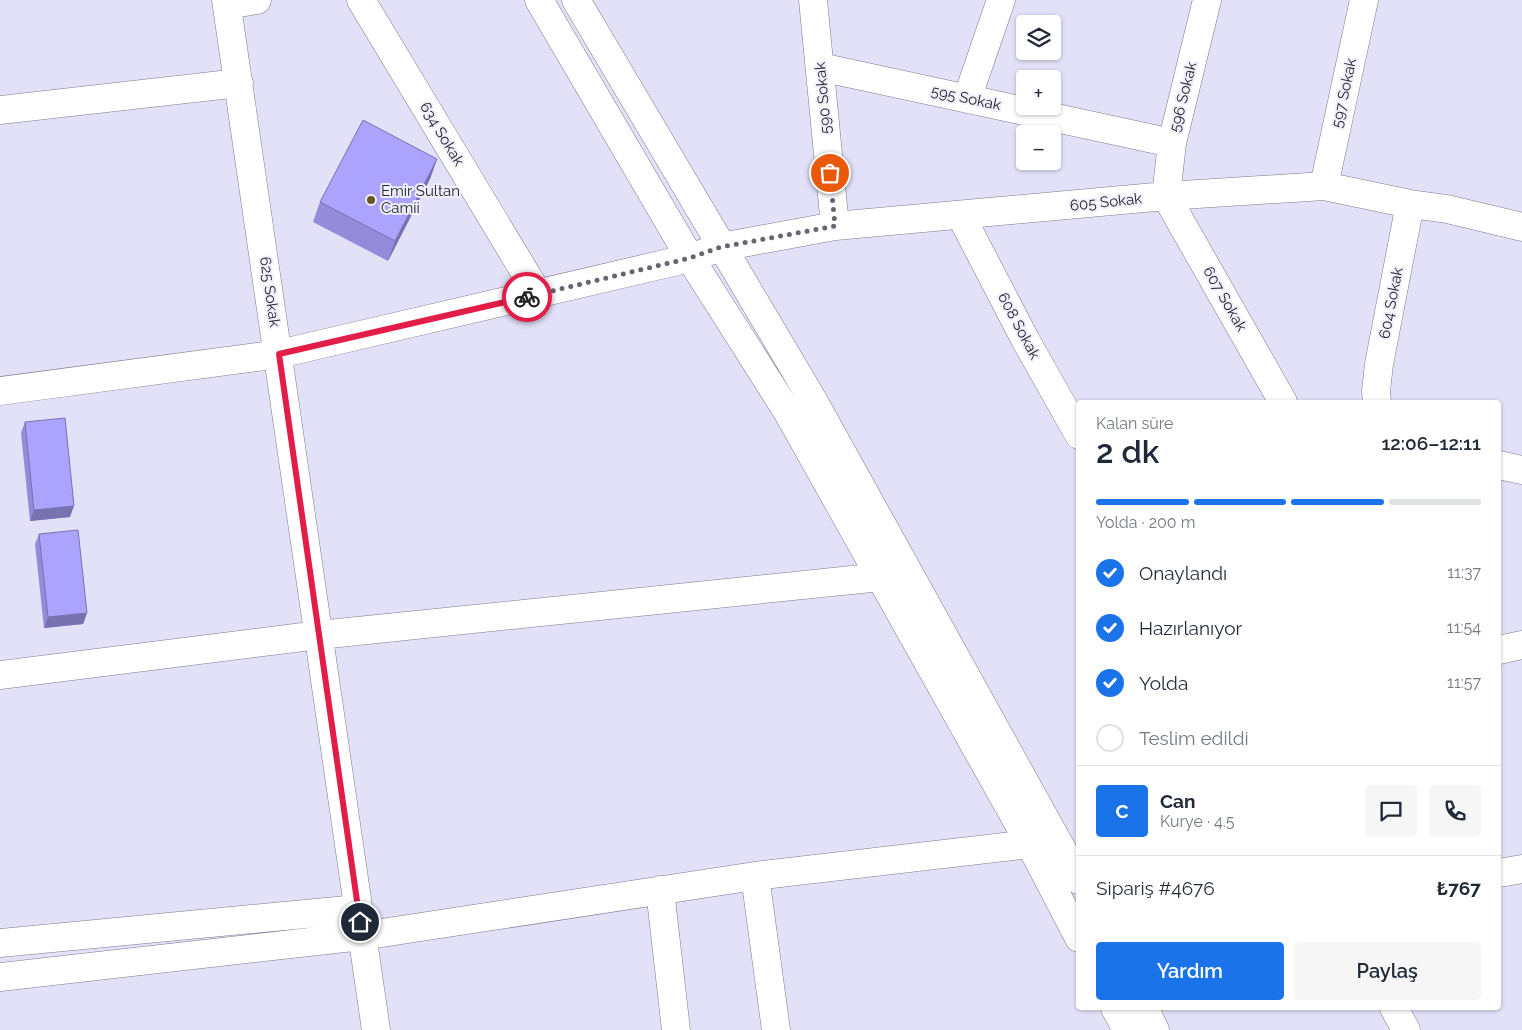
<!DOCTYPE html>
<html lang="tr">
<meta charset="utf-8">
<style>
body{margin:0;font-family:Raleway,sans-serif;background:#f6f6f7;color:#1f2937;height:100vh;display:flex;flex-direction:column;font-size:19px;white-space:nowrap}
*{box-sizing:border-box;margin:0}
p{font-size:16px;color:#747a83}
.icon{flex:none;width:28px;height:28px;fill:none;stroke:currentColor;stroke-width:2;stroke-linecap:round;stroke-linejoin:round}
.map{position:relative;flex:1;overflow:hidden}
.side{position:absolute;left:1076px;top:400px;width:425px;height:610px;display:flex;flex-direction:column;background:#fff;border-radius:5px;box-shadow:0 1px 4px #0004}
.side>*{flex:none}
.tools{position:absolute;left:1016px;top:15px;display:grid;gap:10px}
.tools a{display:grid;place-items:center;width:45px;height:45px;border-radius:5px;background:#fff;box-shadow:0 1px 4px #0004;font-size:25px}
.pin{position:absolute;display:grid;place-items:center;width:42px;height:42px;color:#fff;margin:-21px;border:2px solid #fff;border-radius:50%;box-shadow:0 1px 5px #0007}
.courier{position:absolute;display:grid;place-items:center;width:50px;height:50px;margin:-25px;border:4px solid #e11d48;border-radius:50%;background:#fff;color:#222;box-shadow:0 1px 6px #0007}
.headline em{font-style:normal;font-weight:600}
.headline div{display:flex;flex-direction:column-reverse}
.headline{display:flex;align-items:center;justify-content:space-between;height:85px;padding:0 20px}
h1{font-size:32px;font-weight:600;line-height:38px}
.bar{display:grid;grid-template-columns:repeat(4,1fr);gap:8px 5px;align-content:center;height:60px;padding:0 20px}
.bar i{height:6px;border-radius:4px;background:#e0e1e3}
.bar .selected{background:#1a73e8}
.bar p{grid-column:span 4}
.line{display:flex;align-items:center;gap:12px;padding:0 20px;border-top:1px solid #e0e1e3}
.line div{flex:1}
.round{display:grid;place-items:center;flex:none;width:52px;height:52px;border-radius:5px;background:#f6f6f7}
ol{padding:0 20px;list-style:none}
li{display:flex;align-items:center;gap:15px;height:55px}
li p{margin-inline-start:auto}
li .icon{padding:5px;border-radius:50%;background:#1a73e8;color:#fff;stroke-width:4}
li:last-child{color:#747a83}
li i{width:28px;height:28px;border:2px solid #e0e1e3;border-radius:50%}
.action{display:flex;gap:10px;margin-top:auto;padding:10px 20px}
.action a{flex:1;height:58px;border-radius:5px;background:#1a73e8;color:#fff;font-size:20px;font-weight:600;line-height:58px;text-align:center}
.action a+a{background:#f6f6f7;color:#1f2937}
.map>svg:first-child{display:block}
.lines{fill:none;stroke-linecap:round;stroke-linejoin:round}
.street-casing{stroke:#7b7a8d;stroke-width:29}
.secondary-casing{stroke:#7b7a8d;stroke-width:29}
.street{stroke:#fff;stroke-width:28}
.secondary{stroke:#fff;stroke-width:28}
.wall{fill:#948cda}
.shaded-wall{fill:#7872b1}
.building{fill:#aca3fd;stroke:#7872b1}
.done{stroke:#666673;stroke-width:5;stroke-dasharray:0 9}
.route{stroke:#e11d48;stroke-width:6}
.poi-dot{fill:#675523;stroke:#f0effc;stroke-width:2}
.labels{text-anchor:middle;stroke-width:4;stroke-linejoin:round;paint-order:stroke}
.street-label{font-size:15px;fill:#24242c;stroke:#f0effc}
.poi-label{font-size:15px;fill:#24242c;stroke:#f0effc;text-anchor:start}
</style>
<div class="map">
<svg width="1522" height="1030" viewBox="0 0 1522 1030">
<rect width="100%" height="100%" fill="#e2e1f7"/>
<g class="lines">
<defs>
<path id="street" d="M226 0 376 1030
M361 0 538 294
M813 0 835 226
M1207 0 1172 143 1166 196 1283 402
M227 5 257 0
M820 67 1172 143
M967 99 1001 0
M0 110 239 83
M1324 186 1364 0
M961 216 1026 341 1079 435
M0 391 279 354 690 258 721 247 835 226 1166 196 1324 186 1410 204 1447 209 1522 227
M1377 402 1376 391 1379 364 1410 204
M1499 465 1522 470
M1499 650 1522 645
M0 675 319 635 881 577
M1499 873 1522 869
M755 876 776 1030
M660 890 676 1030
M0 943 358 909
M0 977 362 936 755 876 1030 844
M1394 1008 1406 1030"/>
<path id="secondary" d="M539 0 690 258 787 411 1030 844 1079 938
M576 0 814 402 1079 880
M1115 1008 1127 1030
M1144 1008 1155 1030"/>
</defs>
<use href="#street" class="street-casing"/>
<use href="#secondary" class="secondary-casing"/>
<use href="#street" class="street"/>
<use href="#secondary" class="secondary"/>
</g>
<path class="wall" d="M437 159 430 179 388 261 313 222 320 202Z
M25 422 70 517 30 521 21 433Z
M39 534 87 613 83 624 44 628 35 544Z"/>
<path class="shaded-wall" d="M437 159 430 179 388 261 395 241Z
M74 506 70 517 30 521 34 510Z
M87 613 83 624 44 628 48 617Z"/>
<path class="building" d="M363 120 437 159 395 241 320 202Z
M65 418 74 506 34 510 25 422Z
M78 530 87 613 48 617 39 534Z"/>
<g class="lines">
<path class="done" d="M527 297 690 258 721 247 835 226 830 173"/>
<path class="route" d="M360 922 279 354 527 297"/>
</g>
<circle class="poi-dot" cx="371" cy="200" r="5"/>
<g class="labels">
<g class="street-label">
<text transform="translate(1344 93) rotate(-78)" y="5">597 Sokak</text>
<text transform="translate(1183 97) rotate(-76)" y="5">596 Sokak</text>
<text transform="translate(823 98) rotate(-95)" y="5">590 Sokak</text>
<text transform="translate(966 98) rotate(12)" y="5">595 Sokak</text>
<text transform="translate(442 134) rotate(59)" y="5">634 Sokak</text>
<text transform="translate(1106 202) rotate(-6)" y="5">605 Sokak</text>
<text transform="translate(270 292) rotate(82)" y="5">625 Sokak</text>
<text transform="translate(1225 299) rotate(60)" y="5">607 Sokak</text>
<text transform="translate(1391 303) rotate(-79)" y="5">604 Sokak</text>
<text transform="translate(1019 326) rotate(62)" y="5">608 Sokak</text>
</g>
<g class="poi-label">
<text x="381" y="196">Emir Sultan<tspan x="381" dy="17">Camii</tspan></text>
</g>
</g>
</svg>
<div class="tools">
<a><svg class="icon" aria-label="layers" viewBox="0 0 24 24"><path d="M12 4l9 5-9 5-9-5zM3 14l9 5 9-5"/></svg></a>
<a>+</a>
<a>−</a>
</div>
<div class="pin" style="left:830px;top:173px;background:#ea580c"><svg class="icon" aria-label="bag" viewBox="0 0 24 24"><path d="M5 8h14l-1 12H6zM9 8a3 3 0 0 1 6 0"/></svg></div>
<div class="pin" style="left:360px;top:922px;background:#1f2937"><svg class="icon" aria-label="home" viewBox="0 0 24 24"><path d="M3 11l9-7 9 7M6 9v11h12V9"/></svg></div>
<div class="courier" style="left:527px;top:297px"><svg class="icon" aria-label="bike" viewBox="0 0 24 24"><circle cx="6" cy="16" r="4"/><circle cx="18" cy="16" r="4"/><path d="M6 16l4-8h5l3 8M10 8l3 8H6M13 5h3"/></svg></div>
<section class="side">
<div class="headline"><div><h1>2 dk</h1><p>Kalan süre</p></div><em>12:06–12:11</em></div>
<div class="bar"><i class="selected"></i><i class="selected"></i><i class="selected"></i><i></i><p>Yolda · 200 m</p></div>
<ol>
<li><svg class="icon" aria-label="check" viewBox="0 0 24 24"><path d="M5 12l5 5 9-10"/></svg>Onaylandı<p>11:37</p></li>
<li><svg class="icon" aria-label="check" viewBox="0 0 24 24"><path d="M5 12l5 5 9-10"/></svg>Hazırlanıyor<p>11:54</p></li>
<li><svg class="icon" aria-label="check" viewBox="0 0 24 24"><path d="M5 12l5 5 9-10"/></svg>Yolda<p>11:57</p></li>
<li><i></i>Teslim edildi</li>
</ol>
<div class="line" style="height:90px"><b class="round" style="background:#1a73e8;color:#fff">C</b><div><b>Can</b><p>Kurye · 4.5</p></div><a class="round"><svg class="icon" aria-label="chat" viewBox="0 0 24 24"><path d="M4 5h16v11H9l-5 4z"/></svg></a><a class="round"><svg class="icon" aria-label="phone" viewBox="0 0 24 24"><path d="M5 4h4l2 5-3 2q2 4 5 5l2-3 5 2v4C11 20 4 13 5 4z"/></svg></a></div>
<div class="line" style="height:65px"><div>Sipariş #4676</div><b>₺767</b></div>
<div class="action"><a>Yardım</a><a>Paylaş</a></div>
</section>
</div>
